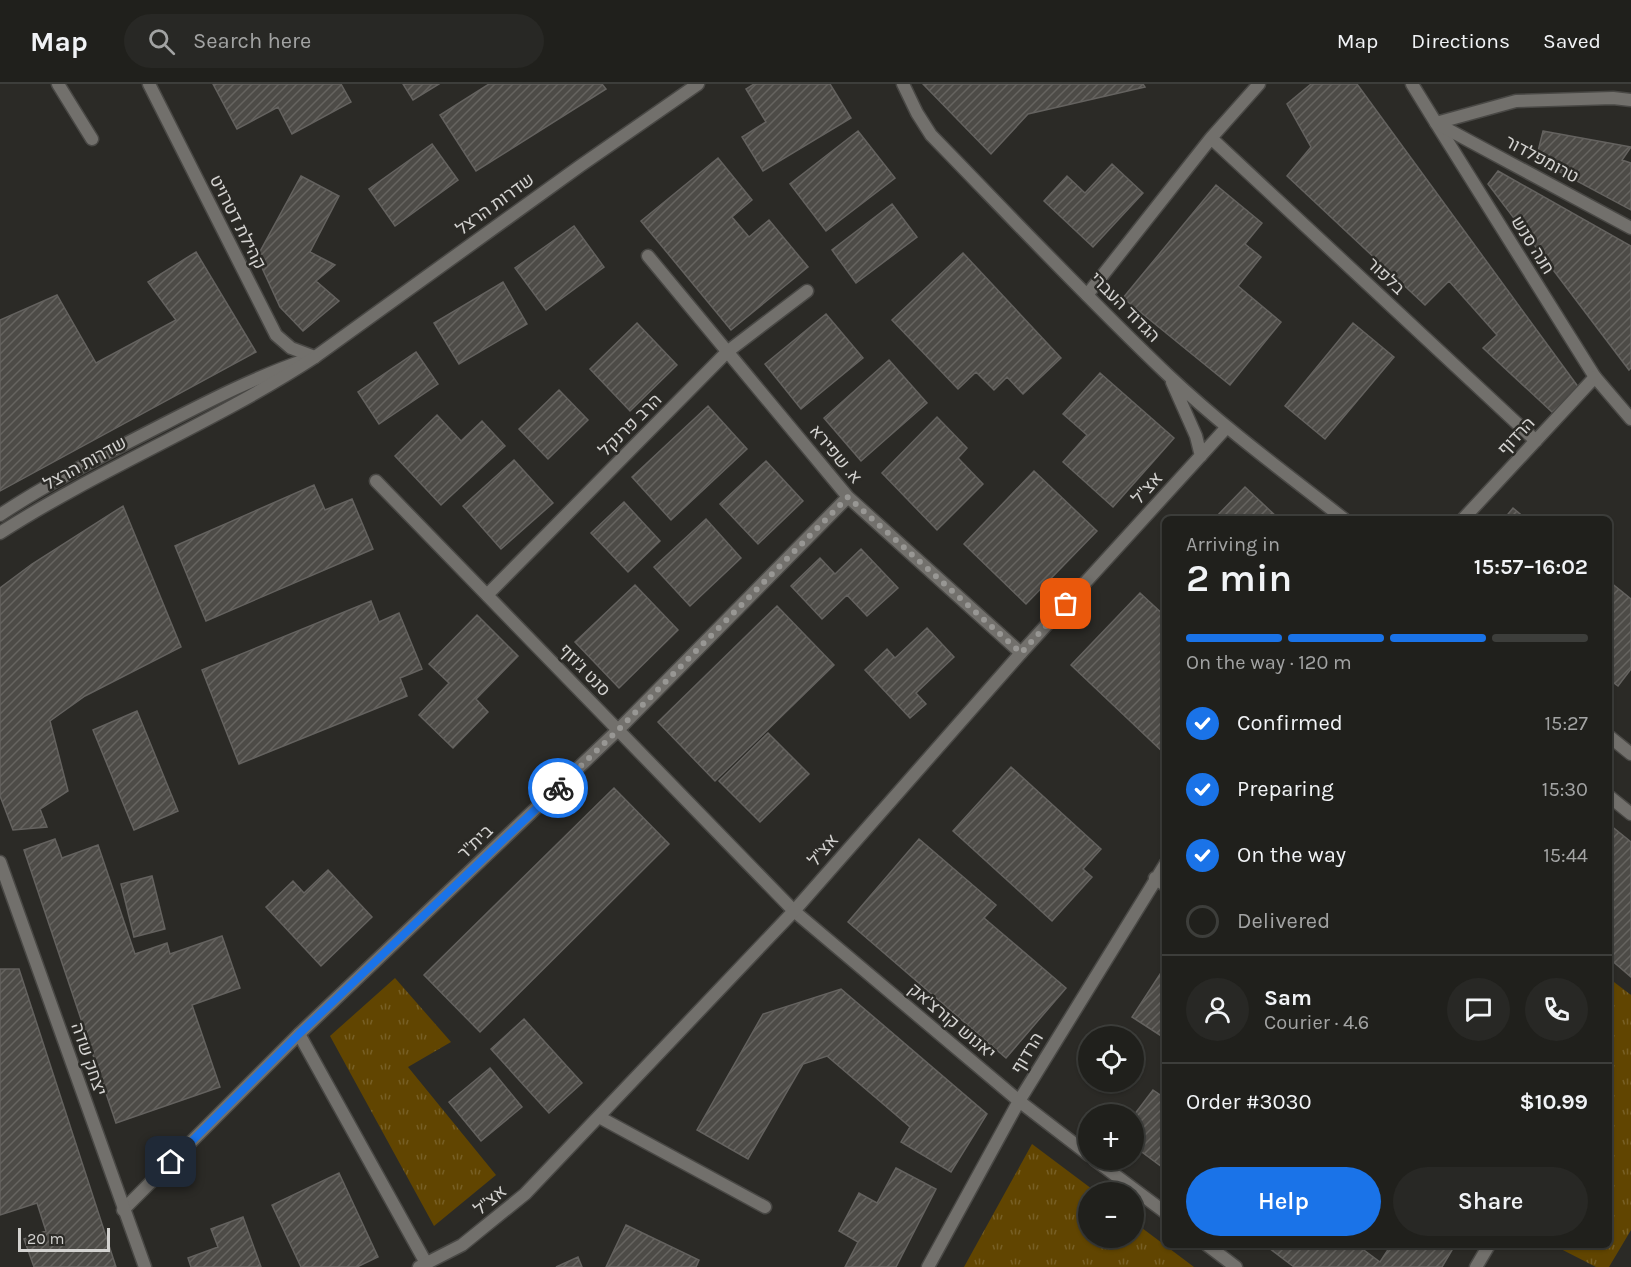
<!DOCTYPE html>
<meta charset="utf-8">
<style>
body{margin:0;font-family:Karla,Heebo,sans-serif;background:#282825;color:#f1f3f6;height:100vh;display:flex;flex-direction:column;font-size:22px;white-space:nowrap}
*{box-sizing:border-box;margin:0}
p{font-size:20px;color:#a2a3a3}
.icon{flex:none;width:33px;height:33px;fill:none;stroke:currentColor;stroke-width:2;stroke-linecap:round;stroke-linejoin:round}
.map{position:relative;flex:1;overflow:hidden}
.side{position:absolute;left:1162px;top:432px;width:450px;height:732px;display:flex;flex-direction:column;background:#20201c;border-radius:9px;box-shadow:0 2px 4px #0004,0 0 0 2px #3d3e3b}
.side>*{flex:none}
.controls{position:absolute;left:1078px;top:942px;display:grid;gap:12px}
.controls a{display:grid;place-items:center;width:66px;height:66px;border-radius:50%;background:#20201c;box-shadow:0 2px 4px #0004,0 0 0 2px #3d3e3b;font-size:30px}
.scale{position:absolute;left:18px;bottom:15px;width:92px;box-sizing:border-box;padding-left:6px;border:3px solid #d3d2d0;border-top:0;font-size:16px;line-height:21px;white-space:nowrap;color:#d3d2d0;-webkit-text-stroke:4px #2b2a26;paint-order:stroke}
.pin{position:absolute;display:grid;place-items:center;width:51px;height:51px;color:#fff;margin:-26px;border-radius:12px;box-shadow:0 3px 9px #0006}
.courier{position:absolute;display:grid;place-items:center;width:60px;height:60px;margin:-30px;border:4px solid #1a73e8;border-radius:50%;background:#fff;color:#222;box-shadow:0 2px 8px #0007}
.overview em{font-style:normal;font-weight:600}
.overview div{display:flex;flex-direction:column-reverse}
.overview{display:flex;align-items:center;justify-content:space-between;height:102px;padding:0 24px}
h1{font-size:39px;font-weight:600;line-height:45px}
.bar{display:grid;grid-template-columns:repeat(4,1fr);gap:9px 6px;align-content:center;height:72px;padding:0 24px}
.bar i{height:8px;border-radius:4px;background:#3d3e3b}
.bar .current{background:#1a73e8}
.bar p{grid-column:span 4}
.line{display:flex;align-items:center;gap:15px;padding:0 24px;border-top:2px solid #3d3e3b}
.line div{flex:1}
.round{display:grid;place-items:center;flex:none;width:63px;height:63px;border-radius:32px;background:#282825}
ol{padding:0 24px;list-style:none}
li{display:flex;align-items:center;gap:18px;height:66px}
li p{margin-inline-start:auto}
li .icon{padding:6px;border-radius:50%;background:#1a73e8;color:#fff;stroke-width:4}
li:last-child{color:#a2a3a3}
li i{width:33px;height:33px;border:3px solid #3d3e3b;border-radius:50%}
.primary-button{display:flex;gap:12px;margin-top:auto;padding:12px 24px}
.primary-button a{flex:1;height:69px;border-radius:36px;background:#1a73e8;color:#fff;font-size:24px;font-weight:600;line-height:69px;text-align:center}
.primary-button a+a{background:#282825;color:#f1f3f6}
header{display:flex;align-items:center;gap:36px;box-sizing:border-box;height:84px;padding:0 30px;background:#20201c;border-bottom:2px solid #3d3e3b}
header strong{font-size:28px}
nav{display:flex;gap:33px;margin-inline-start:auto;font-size:21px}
.search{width:420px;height:54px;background:#282825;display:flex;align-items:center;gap:15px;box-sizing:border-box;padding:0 21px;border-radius:33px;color:#a2a3a3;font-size:22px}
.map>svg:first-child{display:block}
.grass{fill:url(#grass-tufts)}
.building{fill:url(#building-hatch);stroke:#64625f;stroke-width:1.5}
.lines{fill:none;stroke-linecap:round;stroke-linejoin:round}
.service-casing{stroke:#494845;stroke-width:15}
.pedestrian-casing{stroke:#494845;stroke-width:15}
.minor-casing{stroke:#494845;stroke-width:15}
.tertiary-casing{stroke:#494845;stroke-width:15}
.service{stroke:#72706c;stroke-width:12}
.pedestrian{stroke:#72706c;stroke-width:12}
.minor{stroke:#72706c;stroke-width:12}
.tertiary{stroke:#72706c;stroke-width:12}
.done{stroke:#989794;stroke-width:6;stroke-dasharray:0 10.8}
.route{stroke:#1a73e8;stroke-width:8}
.labels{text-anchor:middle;stroke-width:5;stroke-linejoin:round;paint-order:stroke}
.street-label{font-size:18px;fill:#d3d2d0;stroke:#2b2a26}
</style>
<header>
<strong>Map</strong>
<div class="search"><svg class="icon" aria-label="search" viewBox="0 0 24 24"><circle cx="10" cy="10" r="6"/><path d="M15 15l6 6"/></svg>Search here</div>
<nav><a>Map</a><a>Directions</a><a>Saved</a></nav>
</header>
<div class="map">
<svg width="1631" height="1183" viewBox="0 0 1631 1183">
<defs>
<pattern id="grass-tufts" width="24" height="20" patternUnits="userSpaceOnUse" patternTransform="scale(1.5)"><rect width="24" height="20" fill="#614501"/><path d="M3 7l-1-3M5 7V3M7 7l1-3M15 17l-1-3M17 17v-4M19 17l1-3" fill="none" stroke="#775f25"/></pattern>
<pattern id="building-hatch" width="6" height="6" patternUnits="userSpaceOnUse" patternTransform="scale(1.5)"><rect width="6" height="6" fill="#4d4b47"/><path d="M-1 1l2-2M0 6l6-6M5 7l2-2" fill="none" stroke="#666460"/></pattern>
</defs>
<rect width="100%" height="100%" fill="#2b2a26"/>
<path class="grass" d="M395 894 451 958 408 983 496 1091 434 1142 330 952Z
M1610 895 1631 911V1146L1609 1183H1596L1553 1161H1610Z
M1032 1060 1096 1108H1089V1154H1134V1138L1194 1183H964Z"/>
<path class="building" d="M213 0H341L351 18 292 50 278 23 237 45Z
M403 0H439L413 16Z
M489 0H602L606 5 476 87 440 31Z
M754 0H830L851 34 763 87 742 53 766 38 746 5Z
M923 0H1143L1145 3 1028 30 991 70Z
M1311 0H1357L1579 304 1552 328 1483 264 1497 251 1449 197 1425 221 1287 92 1311 63 1287 20Z
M858 47 895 94 826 147 790 100Z
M1543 47 1631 63 1622 76 1631 79V126L1536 75Z
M432 60 458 96 395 142 369 105Z
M718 74 752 116 732 133 749 153 769 136 808 183 731 246 641 137Z
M1112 80 1143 109 1093 163 1044 117 1067 92 1085 109Z
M1498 87 1631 162V284L1629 286 1488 100Z
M301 92 339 112 310 168 335 181 316 197 339 217 303 247 280 223 257 173Z
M1216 101 1262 139 1245 160 1261 173 1238 202 1281 238 1230 301 1123 214Z
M892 120 917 153 856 199 832 166Z
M574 142 604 183 546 226 515 184Z
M196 168 256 268 0 407V236L57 211 96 279 176 236 148 198Z
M963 169 1061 274 1023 310 1007 293 994 306 976 288 958 305 892 236Z
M503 198 527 240 459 280 434 239Z
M826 230 863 274 801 325 765 280Z
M637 239 677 281 630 327 590 285Z
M1353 239 1394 273 1325 355 1285 322Z
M416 268 438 300 379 340 358 308Z
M889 276 927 319 861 377 824 334Z
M1100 289 1174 354 1113 423 1063 378 1087 351 1063 330Z
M559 306 588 336 548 375 519 345Z
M708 322 747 365 671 436 632 393Z
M437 331 461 357 482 337 505 362 441 421 395 372Z
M937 333 967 364 958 374 983 400 937 446 882 389Z
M514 376 553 419 501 465 463 422Z
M766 377 803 417 758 460 720 420Z
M1034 387 1097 447 1026 520 964 460Z
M314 401 325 426 352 415 373 465 206 537 175 462Z
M1245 403 1279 435H1214Z
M624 418 660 457 628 488 591 449Z
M123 422 181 563 85 612 50 637 68 707 40 725 47 743 13 746 0 712V504L32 480Z
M1513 424 1526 435H1504Z
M706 435 741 474 690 522 654 483Z
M861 465 898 504 867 532 847 511 822 535 791 502 820 474 835 490Z
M1610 498 1631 515V585L1618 602 1610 596Z
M635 501 678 546 619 604 575 558Z
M1140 509 1166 533V671L1071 581Z
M371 517 379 538 399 529 422 585 400 594 407 612 239 680 202 586Z
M777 522 834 581 715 697 658 638Z
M477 531 518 572 476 615 488 628 453 664 419 631 449 599 429 580Z
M927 544 954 573 916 609 926 620 910 634 865 586 887 565 895 574Z
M137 627 178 727 134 746 93 646Z
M768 649 809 690 760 738 719 697Z
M1011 683 1101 765 1083 785 1092 793 1052 837 953 747Z
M614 704 669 760 480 948 424 891Z
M1610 741 1631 758V893L1610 875V829L1614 823 1610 819Z
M55 755 62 774 98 761 135 870 167 859 170 870 222 852 240 904 192 921 220 1003 116 1039 24 766Z
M919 755 996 821 984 834 1066 904 1006 974 848 838Z
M328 786 372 833 321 882 266 823 293 797 304 809Z
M152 792 165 845 134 853 121 800Z
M1166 881V955L1132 933Z
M0 885H19L116 1183H34L24 1155 46 1147 37 1119 0 1131Z
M841 905 987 1030 951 1088 901 1058 910 1043 827 972 803 980 748 1075 697 1046 763 930Z
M524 935 582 999 549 1029 491 965Z
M490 984 522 1023 481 1057 449 1018Z
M1153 1006 1166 1015V1086L1134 1062V1031Z
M896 1084 936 1105 896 1183H845L858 1158 839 1147 859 1109 877 1119Z
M339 1089 378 1173 357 1183H301L272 1121Z
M243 1133 261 1183H191L188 1174 218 1163 211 1145Z
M626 1141 699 1176 696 1183H606Z
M1265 1161H1357L1380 1178 1391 1161H1455L1442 1183H1294Z
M578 1173 582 1183H556Z"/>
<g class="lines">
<defs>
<path id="service" d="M58 0 92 55
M0 431C51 397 106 370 160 342 207 318 255 293 305 276
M1610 713 1631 730
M299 950 426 1179
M599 1033 765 1123"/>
<path id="pedestrian" d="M1436 39 1595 293"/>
<path id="minor" d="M149 0 276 251 291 264 315 273
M1412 0 1436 39 1631 144
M1436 39 1516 17 1613 14 1631 16
M1211 54 1536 357
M648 172 848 413 1021 569
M1087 211 1211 54 1259 0
M376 397 794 827 1019 1017 1089 1071
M1463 435 1595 293 1631 335
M487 511 727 268 807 207
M1155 794 1166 802
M1095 1076 1166 1129
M123 1126 299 950 618 646 848 413
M1207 1161 1236 1183
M928 1183 1019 1017 1166 779
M1476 1183 1489 1161"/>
<path id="tertiary" d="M903 0 917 29 931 51C1009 131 1086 213 1168 291 1223 343 1284 388 1344 435
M1172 298 1196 352 1201 372
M0 449C101 384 214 339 315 273L580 82 698 0
M1610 653 1631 670
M0 778 145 1183
M419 1183 462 1161 525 1110 794 827 1021 569 1227 343"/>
</defs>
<use href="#service" class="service-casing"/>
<use href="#pedestrian" class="pedestrian-casing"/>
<use href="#minor" class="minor-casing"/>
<use href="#tertiary" class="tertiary-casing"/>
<use href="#service" class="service"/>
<use href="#pedestrian" class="pedestrian"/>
<use href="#minor" class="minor"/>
<use href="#tertiary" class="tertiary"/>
</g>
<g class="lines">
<path class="done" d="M558 704 618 646 848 413 1021 569 1066 520"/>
<path class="route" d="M171 1078 299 950 558 704"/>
</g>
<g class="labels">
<g class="street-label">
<text transform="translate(1542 75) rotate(28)" y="6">טרומפלדור</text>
<text transform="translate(495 120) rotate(-36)" y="6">שדרות הרצל</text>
<text transform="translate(238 138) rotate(63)" y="6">קהילת דטרויט</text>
<text transform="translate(1533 161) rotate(58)" y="6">חנה סנש</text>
<text transform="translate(1386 192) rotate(43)" y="6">בלפור</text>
<text transform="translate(1125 223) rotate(45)" y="6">הגדוד העברי</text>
<text transform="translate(630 341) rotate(-45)" y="6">הרב פרנקל</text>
<text transform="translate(1516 352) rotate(-47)" y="6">הרדוף</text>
<text transform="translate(836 370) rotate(50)" y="6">א. שפירא</text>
<text transform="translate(85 379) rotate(-29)" y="6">שדרות הרצל</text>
<text transform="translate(1147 404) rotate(-48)" y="6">אצ"ל</text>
<text transform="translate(585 586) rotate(46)" y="6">סנט ג'וזף</text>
<text transform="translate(475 758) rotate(-44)" y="6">בית"ר</text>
<text transform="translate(823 766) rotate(-49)" y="6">אצ"ל</text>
<text transform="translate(952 937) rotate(40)" y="6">יאנוש קורצ'אק</text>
<text transform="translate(1027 969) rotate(-59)" y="6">הרדוף</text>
<text transform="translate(89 975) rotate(71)" y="6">יצחק שדה</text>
<text transform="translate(490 1116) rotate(-39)" y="6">אצ"ל</text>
</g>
</g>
</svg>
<div class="controls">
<a><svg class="icon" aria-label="locate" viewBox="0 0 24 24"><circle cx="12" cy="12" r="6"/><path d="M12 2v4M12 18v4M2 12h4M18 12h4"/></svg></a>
<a>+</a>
<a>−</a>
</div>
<div class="scale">20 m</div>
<div class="pin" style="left:1066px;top:520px;background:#ea580c"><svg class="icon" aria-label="bag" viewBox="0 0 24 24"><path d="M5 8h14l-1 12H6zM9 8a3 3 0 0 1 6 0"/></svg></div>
<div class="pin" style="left:171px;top:1078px;background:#1f2937"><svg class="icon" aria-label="home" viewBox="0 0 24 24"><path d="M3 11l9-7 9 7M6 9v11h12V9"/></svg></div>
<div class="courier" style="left:558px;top:704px"><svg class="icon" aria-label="bike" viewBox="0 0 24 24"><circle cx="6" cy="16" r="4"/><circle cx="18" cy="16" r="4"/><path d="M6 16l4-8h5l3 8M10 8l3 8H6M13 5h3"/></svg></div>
<section class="side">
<div class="overview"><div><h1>2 min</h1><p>Arriving in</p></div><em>15:57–16:02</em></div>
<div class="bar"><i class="current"></i><i class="current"></i><i class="current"></i><i></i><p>On the way · 120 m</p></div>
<ol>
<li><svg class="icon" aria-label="check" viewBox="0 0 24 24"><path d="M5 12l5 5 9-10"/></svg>Confirmed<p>15:27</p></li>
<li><svg class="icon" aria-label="check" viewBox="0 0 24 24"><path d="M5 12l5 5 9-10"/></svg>Preparing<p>15:30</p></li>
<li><svg class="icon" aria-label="check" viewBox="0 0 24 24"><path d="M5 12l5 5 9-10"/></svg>On the way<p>15:44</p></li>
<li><i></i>Delivered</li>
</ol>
<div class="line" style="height:108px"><a class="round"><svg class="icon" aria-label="person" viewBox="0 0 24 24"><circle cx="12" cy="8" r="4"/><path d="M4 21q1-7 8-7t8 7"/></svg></a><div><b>Sam</b><p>Courier · 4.6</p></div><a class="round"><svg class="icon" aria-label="chat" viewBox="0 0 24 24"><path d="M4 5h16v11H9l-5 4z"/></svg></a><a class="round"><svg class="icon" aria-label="phone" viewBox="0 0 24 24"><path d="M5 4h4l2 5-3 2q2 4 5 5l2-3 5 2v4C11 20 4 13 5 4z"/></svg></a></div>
<div class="line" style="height:78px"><div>Order #3030</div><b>$10.99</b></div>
<div class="primary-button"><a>Help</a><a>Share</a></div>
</section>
</div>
